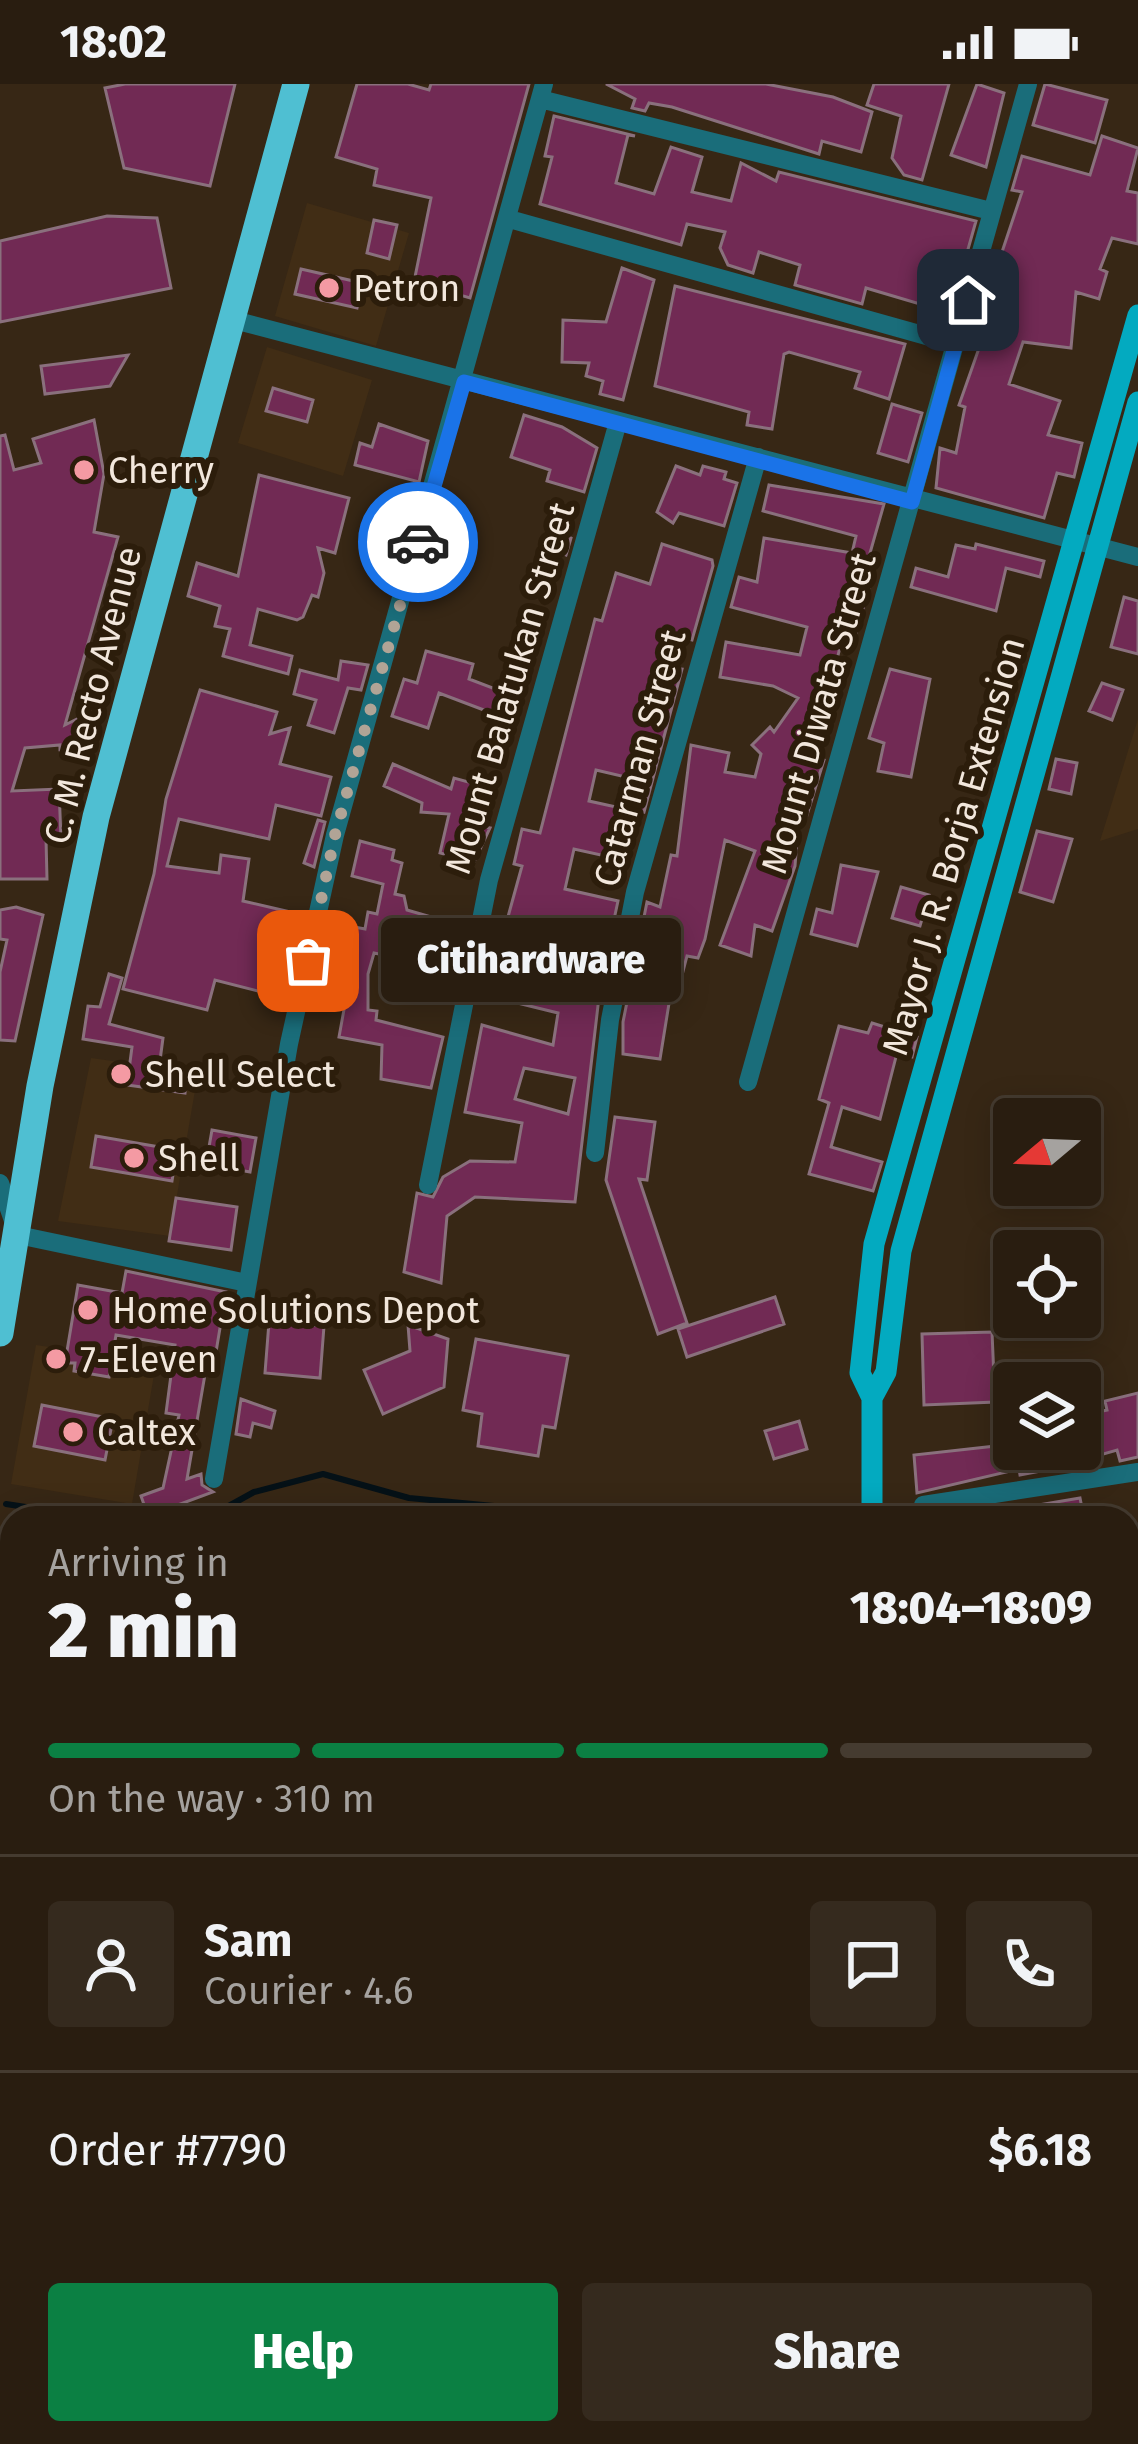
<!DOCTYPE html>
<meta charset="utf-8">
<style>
body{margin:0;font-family:"Fira Sans",sans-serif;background:#352a1e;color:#f1f3f6;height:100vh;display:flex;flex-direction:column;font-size:45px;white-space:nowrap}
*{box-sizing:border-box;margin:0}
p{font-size:39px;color:#a5a29f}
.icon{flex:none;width:66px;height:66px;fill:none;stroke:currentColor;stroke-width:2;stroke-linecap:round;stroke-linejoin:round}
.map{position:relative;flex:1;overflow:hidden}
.drawer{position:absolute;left:0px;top:1422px;width:1140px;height:939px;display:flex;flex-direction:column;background:#291d10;border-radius:36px 36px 0 0;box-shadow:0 6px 30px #0003,0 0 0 3px #453b30}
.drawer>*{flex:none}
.needle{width:78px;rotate:251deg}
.fabs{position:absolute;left:993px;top:1014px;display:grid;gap:24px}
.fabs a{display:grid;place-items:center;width:108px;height:108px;border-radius:12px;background:#291d10;box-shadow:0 6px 30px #0003,0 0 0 3px #453b30;font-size:60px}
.pin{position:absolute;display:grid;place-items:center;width:102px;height:102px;color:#fff;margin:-51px;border-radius:24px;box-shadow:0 6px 18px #0006}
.courier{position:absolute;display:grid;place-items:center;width:120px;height:120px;margin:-60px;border:9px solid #1a73e8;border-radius:50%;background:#fff;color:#222;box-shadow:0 3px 15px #0007}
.bubble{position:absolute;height:84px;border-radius:12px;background:#291d10;box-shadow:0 6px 30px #0003,0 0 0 3px #453b30;font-size:39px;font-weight:800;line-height:84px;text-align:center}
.head em{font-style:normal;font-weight:800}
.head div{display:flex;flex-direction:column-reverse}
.head{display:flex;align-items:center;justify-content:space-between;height:204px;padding:0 48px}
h1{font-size:78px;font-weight:800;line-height:90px}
.bar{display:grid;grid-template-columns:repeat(4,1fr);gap:18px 12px;align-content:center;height:144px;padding:0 48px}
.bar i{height:15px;border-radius:9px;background:#453b30}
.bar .selected{background:#0b8043}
.bar p{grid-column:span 4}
.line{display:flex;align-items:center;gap:30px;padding:0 48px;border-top:3px solid #453b30}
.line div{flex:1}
.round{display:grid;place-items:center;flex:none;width:126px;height:126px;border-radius:12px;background:#352a1e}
.action{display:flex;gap:24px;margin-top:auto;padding:24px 48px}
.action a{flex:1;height:138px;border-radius:12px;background:#0b8043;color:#fff;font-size:48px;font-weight:800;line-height:138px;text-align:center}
.action a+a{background:#352a1e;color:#f1f3f6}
.status{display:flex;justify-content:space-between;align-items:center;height:84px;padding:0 60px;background:#291d10;direction:ltr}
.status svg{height:33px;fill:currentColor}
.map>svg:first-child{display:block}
.built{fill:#412d15}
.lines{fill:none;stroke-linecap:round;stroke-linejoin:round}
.stream{stroke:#051117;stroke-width:6}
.building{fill:#712a54;stroke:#8a707d;stroke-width:3;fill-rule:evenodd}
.minor{stroke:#1a6d7a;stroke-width:18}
.major{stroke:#03aac0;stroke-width:21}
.highway{stroke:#4fbfd2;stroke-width:27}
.done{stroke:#b1a496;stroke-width:12;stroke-dasharray:0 21.6}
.route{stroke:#1a73e8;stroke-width:15}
.poi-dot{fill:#f49aa3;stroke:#2c1d0b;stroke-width:4.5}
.labels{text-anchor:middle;stroke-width:12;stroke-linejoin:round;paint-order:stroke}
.poi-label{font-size:36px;fill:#f2e7dc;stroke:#2c1d0b;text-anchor:start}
.street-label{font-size:36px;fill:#f2e7dc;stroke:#2c1d0b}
</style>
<div class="status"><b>18:02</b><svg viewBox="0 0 49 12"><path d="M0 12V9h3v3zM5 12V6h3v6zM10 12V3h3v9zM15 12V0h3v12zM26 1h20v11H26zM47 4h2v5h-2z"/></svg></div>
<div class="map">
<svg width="1138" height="2360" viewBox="0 0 1138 2360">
<rect width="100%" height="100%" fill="#372715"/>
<path class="built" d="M307 119 409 149 376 262 275 232Z
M267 263 372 296 343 392 238 359Z
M1138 635V745L1100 757Z
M91 974 198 989 170 1152 58 1137Z
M36 1261 156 1279 132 1420 11 1400Z"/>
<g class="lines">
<path class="stream" d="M6 1420 98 1434
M207 1434 254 1408 323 1390 409 1414 569 1429 618 1426 635 1434
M771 1434 790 1424"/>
</g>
<path class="building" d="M125 0H235L210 102 124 84 105 4Z
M357 0H408L429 6 431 0H529L470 214 414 198 431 114 374 101 377 85 336 73Z
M606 0H766L833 13 872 28 861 68 822 57 819 70 672 23 649 19 645 27 632 24 635 15Z
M874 0H949L922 96 904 91 892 74 901 32 867 21Z
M977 0 1004 9 986 83 951 71Z
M1045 0 1107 16 1095 59 1033 41Z
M554 32 635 52 628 51 616 99 654 110 671 63 702 73 692 108 731 117 741 79 776 97 779 88 976 137 950 229 866 204 862 220 795 201 800 181 759 168 753 189 728 181 720 164 725 148 687 140 681 161 540 120 552 73 545 72Z
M1102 52 1138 64 1127 107 1138 109V160L1112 154 1100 185 1107 188 1099 215 1076 208 1071 264 1023 258 1009 300 1060 317 1048 351 1082 359 1074 393 1057 389 1044 434 936 404 940 364 956 369 965 323 959 321 984 250 1004 178 999 177 1022 108 1012 106 1022 72 1090 91Z
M107 132 157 134 171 204 0 238V157Z
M374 136 397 141 389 175 367 169Z
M622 184 654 196 623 316 600 310 603 297 586 292 589 279 562 278 563 236 606 238Z
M301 185 362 199 357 224 295 210Z
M675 202 905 260 889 315 855 304 860 288 789 268 784 270 772 345 747 341 749 328 655 302Z
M128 271 110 302 45 310 41 282Z
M273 304 313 316 307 338 266 327Z
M892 320 922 329 908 378 878 369Z
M524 331 562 343 597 364 584 408 547 397 550 386 511 373Z
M94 336 104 390 94 448 118 453 65 641 79 634 76 668 60 666V661L25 664 12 707 59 705 61 754 46 755 47 795H0V352L5 351 14 386 41 379 33 355Z
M379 340 428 357 419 398 355 381 360 359 372 363Z
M676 382 700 391 703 382 726 388 724 395 737 399 724 442 679 429 673 439 657 428Z
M259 391 349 414 335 469 318 464 324 489 318 513 312 511 303 533 297 536 258 525 250 561 292 572 288 590 223 572 230 545 215 542 220 522 188 512 197 479 238 492Z
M769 401 884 420 866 483 874 486 856 550 844 547 829 608 823 605 808 631 828 654 808 671 824 676 807 731 799 729 795 782 772 847 755 841 751 872 720 861 755 767 725 756 705 855 698 874 687 872 679 903 672 901 660 975 623 970V938L647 818 660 823 671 771 677 772 691 661 729 669 725 688 755 693 761 670 752 661 770 643 774 648 798 614 773 602 720 593 726 558 800 571 807 543 731 523 739 493 757 498 764 454 852 469 856 452 763 427Z
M558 448 571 454 566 471 551 465Z
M662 460 712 476 713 482 692 556 676 552 658 583 682 585 644 728 630 723 619 775 574 765 565 805 618 817 601 896 575 1118 475 1113 447 1132 441 1199 404 1188 417 1109 433 1113 443 1093 470 1077 515 1078 522 1039 465 1028 482 941 553 961 558 929 497 914 507 871 498 869 522 782 514 780 522 745 540 749 595 535 602 537 616 489 650 500ZM596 686 626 693 616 723 589 717ZM524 984 575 994 568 1030 515 1015Z
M976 460 1044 477 1040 493 1006 484 996 527 911 503 916 484 948 493 956 461 975 465Z
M1124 513 1138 517V570L1111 563Z
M426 567 473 580 469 595 506 609 497 631 439 609 428 644 392 632 404 595 417 599Z
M341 577 368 581 361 606 348 604 334 649 308 641 316 616 294 610 300 586 338 596Z
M890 585 930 595 911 693 878 687 884 659 869 654Z
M1102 599 1123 606 1112 636 1089 627Z
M200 606 277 628 270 650 290 644 280 680 331 693 321 732 276 721 269 755 179 735 167 782 219 789 221 771 249 775 243 817 303 831 285 914 215 896 207 926 123 905 154 790 166 715Z
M1056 675 1077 679 1071 710 1049 705Z
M393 680 451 705 454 694 494 705 484 743 490 744 474 778 440 769 449 730 421 728 422 719 384 702Z
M318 736 325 738 314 783 304 779Z
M1037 747 1072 755 1053 818 1020 808Z
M360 757 394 766 392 776 402 779 395 810 404 812 407 826 466 843 462 863 447 860 448 878 424 881 422 854 398 849 394 873 374 869 368 890V926L377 927 376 936 443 953 431 1004 381 995 382 961 339 953 349 898 341 896 350 865 334 862 338 840 365 845 368 828 377 830 383 800 352 792Z
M841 781 878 788 857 862 811 850 817 825 832 829Z
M901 803 929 811 920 842 892 834Z
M16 823 43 831 15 957 0 956V888L7 856 0 855V826Z
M109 890 122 894 109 940 163 954 159 984 187 988 185 1009 127 1001 132 963 83 955 88 922 100 923Z
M872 939 917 953 912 973 897 969 880 1035 842 1023 831 1063 882 1078 873 1107 809 1090 829 1019 819 1015 839 942 868 949Z
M615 1033 655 1038 647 1096 639 1095 687 1239 658 1250 606 1096Z
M212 1046 256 1054 250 1088 206 1080Z
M96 1052 177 1066 172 1097 91 1083Z
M176 1114 237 1123 231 1166 169 1157Z
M126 1187 226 1208 216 1268 209 1267 187 1395 201 1390 202 1401 213 1408 148 1432 141 1412 163 1404 179 1331 166 1329 175 1261 116 1251 109 1293 74 1287 75 1279H65L78 1201 122 1209Z
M775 1213 784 1240 687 1273 678 1245Z
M269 1238 324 1242 320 1294 265 1289Z
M408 1241 448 1255 444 1303 383 1330 364 1286 410 1267Z
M992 1248 995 1318 924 1321 922 1250Z
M476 1255 568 1272 555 1344 543 1342 538 1372 478 1362 482 1330 463 1326Z
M1138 1309V1373L1120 1377 1117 1366 1051 1385 1020 1391 1019 1385 917 1409 914 1371 1014 1360V1365H1080V1332L1107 1326 1105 1317Z
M241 1315 275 1327 271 1344 253 1339 250 1353 236 1350Z
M42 1321 113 1335 105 1376 34 1362Z
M799 1337 807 1365 774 1375 765 1347Z
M1080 1414 1084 1434H1008V1426Z"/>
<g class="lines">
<path class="minor" d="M540 15 991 127
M509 135 955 260
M230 235 1138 473
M748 998 1028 0
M595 1069 610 936 635 808 758 373
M0 1099 18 1151 247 1199
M428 1101 489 796 618 338
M214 1395 289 960 335 751 544 0
M923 1421 1138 1388
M1128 1530 1138 1528
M0 1624 12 1552
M0 1666 12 1668
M1128 1679 1138 1678
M1128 1843 1138 1842
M1128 2069H1138
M9 2182 12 2180
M265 2360 271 2349
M466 2360 476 2349
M605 2360 621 2351 639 2360
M778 2360 790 2349"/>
<path class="major" d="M872 1314 860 1289 874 1160 1138 231
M872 1434V1314L886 1288 901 1167 1138 318
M991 2349 992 2360
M1012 2349 1013 2360"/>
<path class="highway" d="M0 1249 40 1002 96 733 296 0"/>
</g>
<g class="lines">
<path class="done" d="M308 877 335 751 418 458"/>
<path class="route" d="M418 458 464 298 912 418 968 216"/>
</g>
<g class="poi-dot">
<circle cx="329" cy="204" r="12"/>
<circle cx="84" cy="386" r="12"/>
<circle cx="121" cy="990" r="12"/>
<circle cx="134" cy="1074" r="12"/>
<circle cx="88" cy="1226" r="12"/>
<circle cx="56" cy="1275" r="12"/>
<circle cx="73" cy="1348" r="12"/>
</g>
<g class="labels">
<g class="poi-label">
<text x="353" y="217">Petron</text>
<text x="108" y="399">Cherry</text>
<text x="145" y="1003">Shell Select</text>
<text x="158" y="1087">Shell</text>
<text x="112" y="1239">Home Solutions Depot</text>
<text x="80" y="1288">7-Eleven</text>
<text x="97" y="1361">Caltex</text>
</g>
<g class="street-label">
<text transform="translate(509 604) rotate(-74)" y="13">Mount Balatukan Street</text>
<text transform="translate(92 611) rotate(-76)" y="13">C. M. Recto Avenue</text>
<text transform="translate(818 629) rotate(-74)" y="13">Mount Diwata Street</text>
<text transform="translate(639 674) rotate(-75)" y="13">Catarman Street</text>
<text transform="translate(953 762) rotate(-74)" y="13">Mayor J. R. Borja Extension</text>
</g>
</g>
</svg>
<div class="fabs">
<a><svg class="needle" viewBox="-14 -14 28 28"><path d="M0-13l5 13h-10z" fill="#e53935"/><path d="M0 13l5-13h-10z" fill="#a5a29f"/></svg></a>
<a><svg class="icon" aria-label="locate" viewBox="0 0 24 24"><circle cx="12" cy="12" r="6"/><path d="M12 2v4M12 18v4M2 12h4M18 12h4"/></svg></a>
<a><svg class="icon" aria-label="layers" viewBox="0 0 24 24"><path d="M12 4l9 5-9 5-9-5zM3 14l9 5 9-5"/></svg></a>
</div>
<div class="pin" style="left:308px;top:877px;background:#ea580c"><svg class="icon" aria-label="bag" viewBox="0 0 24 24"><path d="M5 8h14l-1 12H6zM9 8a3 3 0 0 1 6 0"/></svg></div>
<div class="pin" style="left:968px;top:216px;background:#1f2937"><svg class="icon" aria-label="home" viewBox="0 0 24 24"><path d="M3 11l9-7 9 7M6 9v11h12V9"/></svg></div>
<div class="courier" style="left:418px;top:458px"><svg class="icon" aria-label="car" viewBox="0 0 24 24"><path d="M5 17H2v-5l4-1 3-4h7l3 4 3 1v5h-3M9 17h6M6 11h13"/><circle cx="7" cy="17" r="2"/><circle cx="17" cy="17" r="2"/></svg></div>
<div class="bubble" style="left:381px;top:834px;width:300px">Citihardware</div>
<section class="drawer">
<div class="head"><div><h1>2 min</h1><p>Arriving in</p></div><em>18:04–18:09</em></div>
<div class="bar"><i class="selected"></i><i class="selected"></i><i class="selected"></i><i></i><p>On the way · 310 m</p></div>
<div class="line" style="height:216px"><a class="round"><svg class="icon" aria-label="person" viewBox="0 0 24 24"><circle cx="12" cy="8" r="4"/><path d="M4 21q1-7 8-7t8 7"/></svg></a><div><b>Sam</b><p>Courier · 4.6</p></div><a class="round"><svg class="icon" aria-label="chat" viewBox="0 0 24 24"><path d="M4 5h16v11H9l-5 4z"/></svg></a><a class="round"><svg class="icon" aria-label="phone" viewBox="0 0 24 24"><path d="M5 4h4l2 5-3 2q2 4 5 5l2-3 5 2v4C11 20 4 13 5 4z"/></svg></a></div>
<div class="line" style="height:156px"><div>Order #7790</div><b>$6.18</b></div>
<div class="action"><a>Help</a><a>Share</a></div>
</section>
</div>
